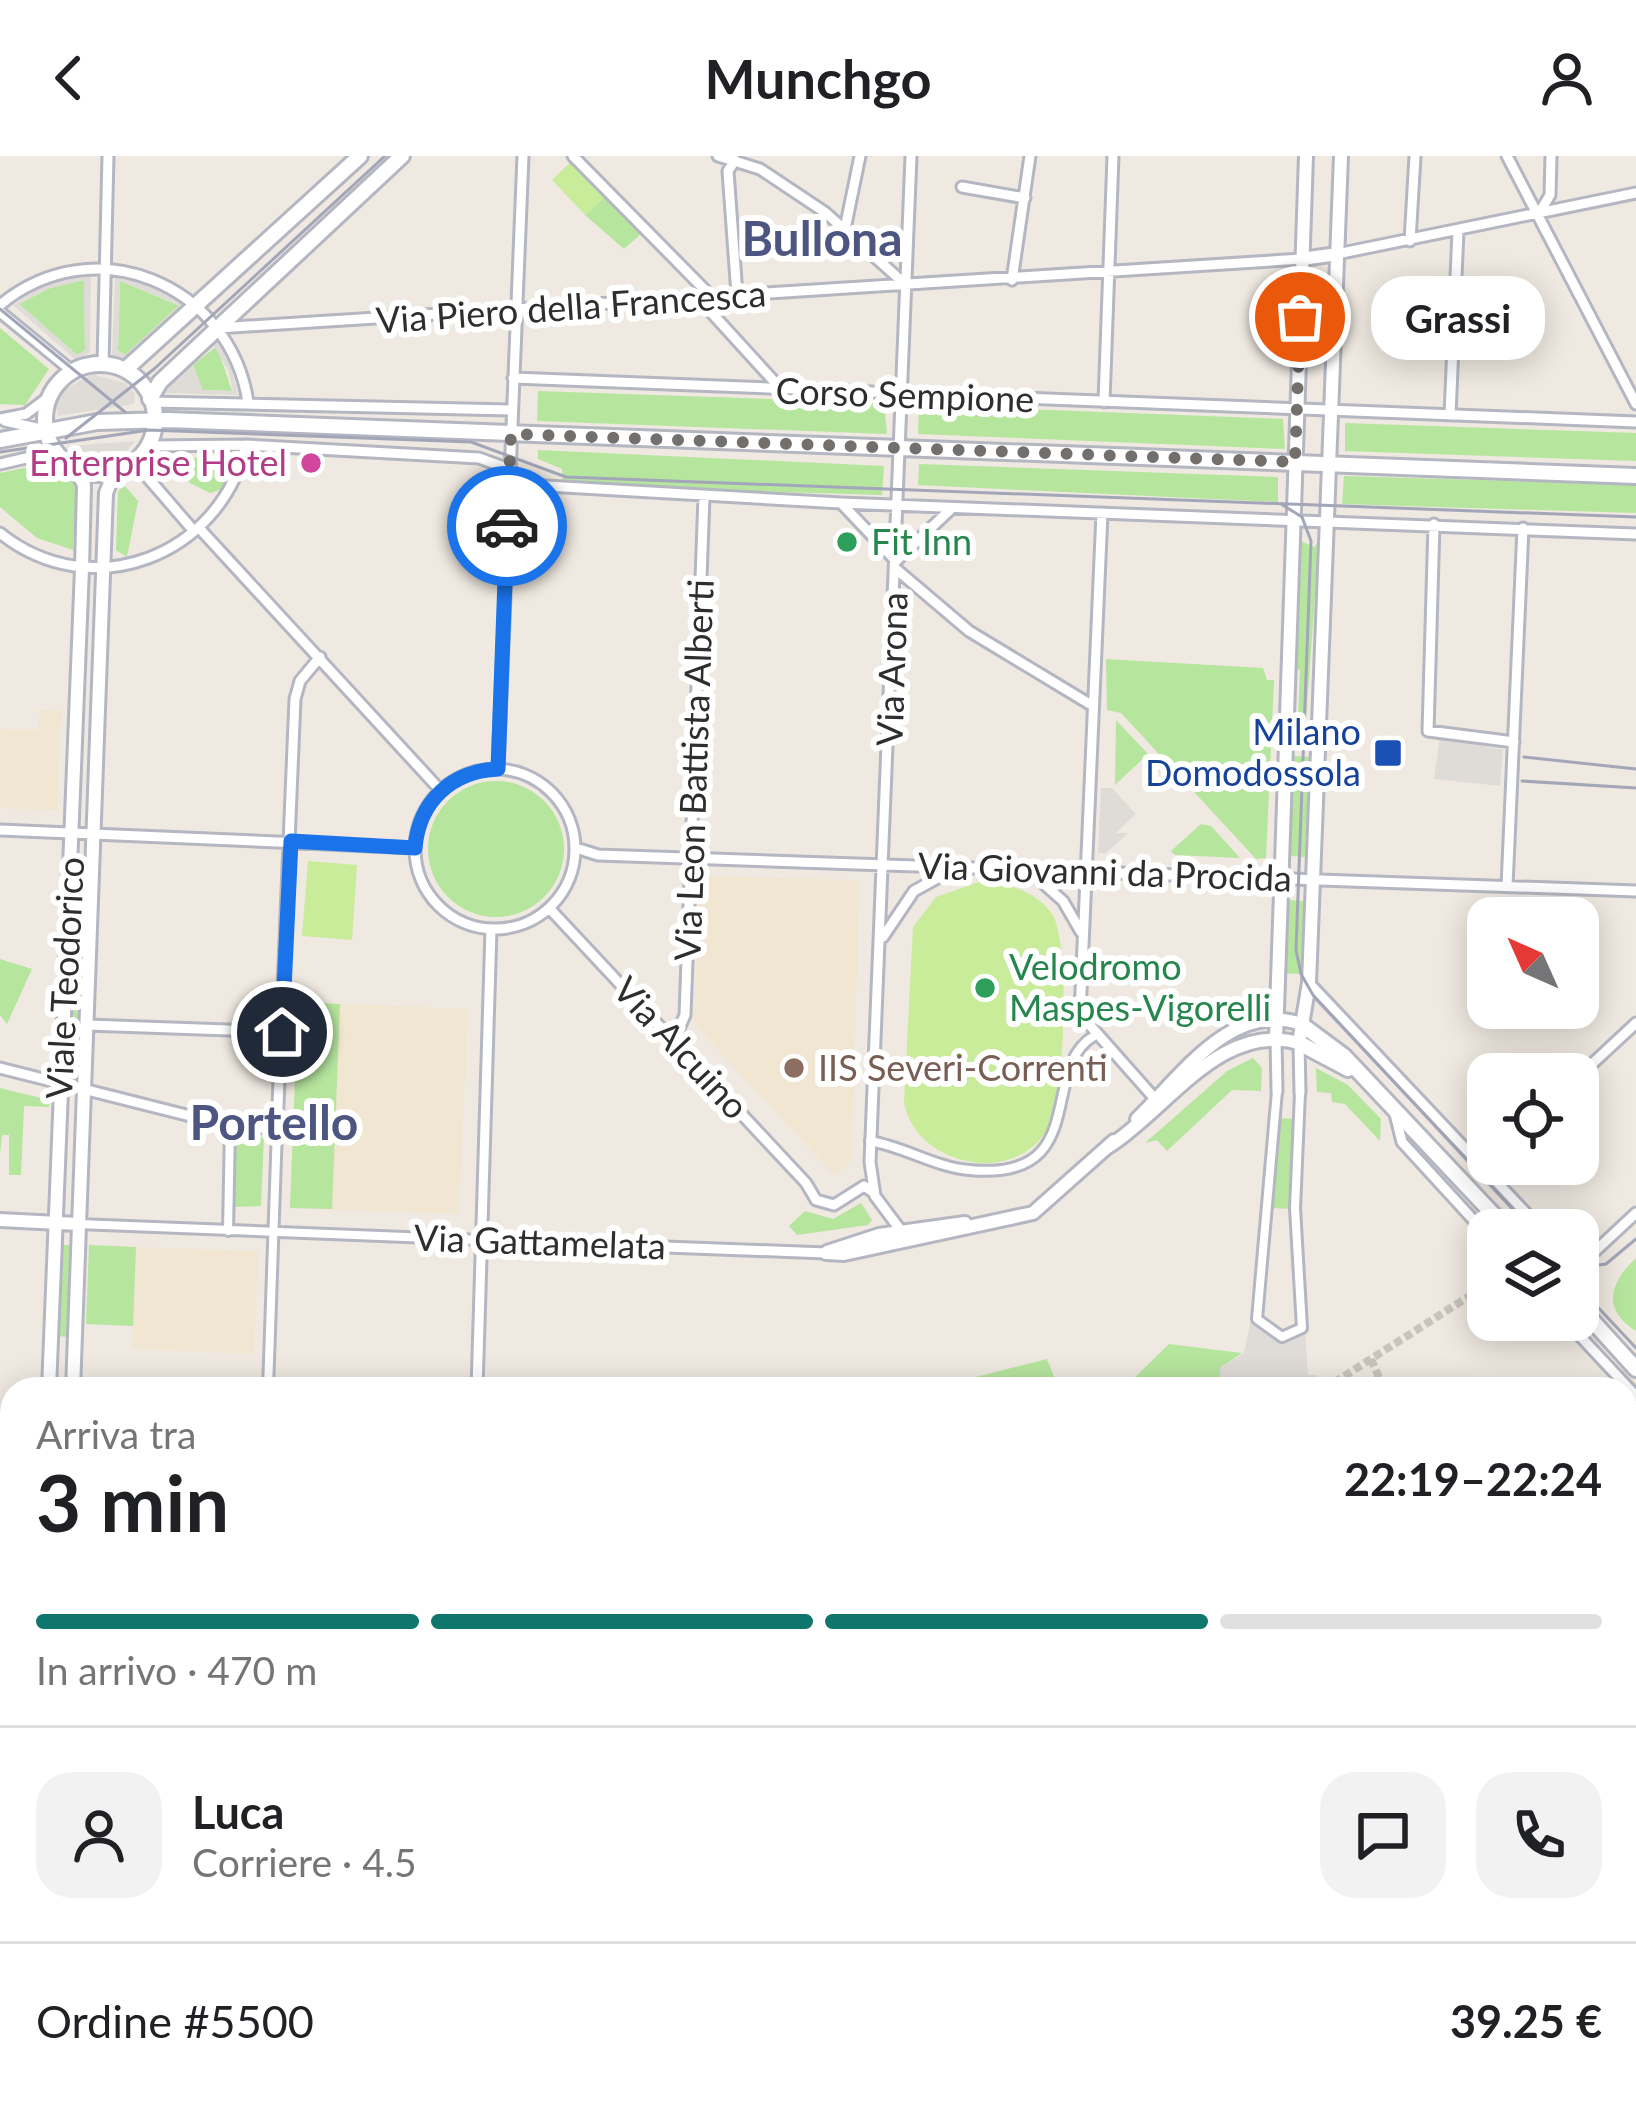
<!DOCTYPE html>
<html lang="it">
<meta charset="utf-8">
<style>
body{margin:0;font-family:Lato,sans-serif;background:#f2f2f2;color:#202124;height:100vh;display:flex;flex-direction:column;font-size:45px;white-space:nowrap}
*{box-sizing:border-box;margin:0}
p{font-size:39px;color:#757577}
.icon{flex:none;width:66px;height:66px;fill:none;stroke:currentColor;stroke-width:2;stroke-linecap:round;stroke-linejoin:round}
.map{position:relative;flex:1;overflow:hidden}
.drawer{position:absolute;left:0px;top:1221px;width:1638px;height:747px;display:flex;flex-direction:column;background:#fff;border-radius:36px 36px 0 0;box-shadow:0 6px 30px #0003}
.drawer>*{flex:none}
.needle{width:78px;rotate:315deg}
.buttons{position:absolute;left:1467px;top:741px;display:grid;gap:24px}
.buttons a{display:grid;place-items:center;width:132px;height:132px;border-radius:24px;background:#fff;box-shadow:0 6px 30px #0003;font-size:60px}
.pin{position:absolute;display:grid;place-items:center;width:102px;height:102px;color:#fff;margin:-51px;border:6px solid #fff;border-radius:50%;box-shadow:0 3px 12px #0007}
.courier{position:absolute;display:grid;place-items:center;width:120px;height:120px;margin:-60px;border:9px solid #1a73e8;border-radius:50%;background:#fff;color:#222;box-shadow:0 3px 15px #0007}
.bubble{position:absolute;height:84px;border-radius:36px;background:#fff;box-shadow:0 6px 30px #0003;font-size:39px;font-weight:700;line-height:84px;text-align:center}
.summary em{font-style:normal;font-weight:700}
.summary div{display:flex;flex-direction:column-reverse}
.summary{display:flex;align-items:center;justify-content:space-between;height:204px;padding:0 36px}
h1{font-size:78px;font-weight:700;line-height:90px}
.bar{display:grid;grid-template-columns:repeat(4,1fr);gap:18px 12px;align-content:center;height:144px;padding:0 36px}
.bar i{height:15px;border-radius:9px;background:#e0e0e0}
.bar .current{background:#0f766e}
.bar p{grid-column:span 4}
.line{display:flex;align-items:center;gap:30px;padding:0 36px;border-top:3px solid #e0e0e0}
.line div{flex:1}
.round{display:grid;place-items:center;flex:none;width:126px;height:126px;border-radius:36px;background:#f2f2f2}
header{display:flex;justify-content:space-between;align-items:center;height:156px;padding:0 36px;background:#fff;font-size:54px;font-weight:700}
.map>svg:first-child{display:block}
.education{fill:#f0e6d1}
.green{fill:#b6e59e}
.pitch{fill:#c9ec9a}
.plaza{fill:#dfdcd8;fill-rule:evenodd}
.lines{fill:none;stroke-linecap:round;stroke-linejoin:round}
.pedestrian-tunnel{stroke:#c8c4bd;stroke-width:8;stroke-dasharray:8 4;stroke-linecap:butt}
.pedestrian-casing{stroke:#b4b7c1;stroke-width:14}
.minor-casing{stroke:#b4b7c1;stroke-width:15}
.tertiary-casing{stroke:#b4b7c1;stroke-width:18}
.secondary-casing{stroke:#b4b7c1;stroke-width:20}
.primary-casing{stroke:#c9c9c9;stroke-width:21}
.pedestrian{stroke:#fff;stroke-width:8}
.minor{stroke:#fff;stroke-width:9}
.tertiary{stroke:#fff;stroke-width:12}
.secondary{stroke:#fff;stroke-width:14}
.primary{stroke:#f2d163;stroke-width:15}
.tram{stroke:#a3a6b8;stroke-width:3}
.rail{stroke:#a3a6b8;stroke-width:3}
.done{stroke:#726f6d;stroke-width:12;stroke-dasharray:0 21.6}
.route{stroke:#1a73e8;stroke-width:15}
.hotel-dot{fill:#d1479c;stroke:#fff;stroke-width:4.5}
.leisure-dot{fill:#2e9e5b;stroke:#fff;stroke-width:4.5}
.transit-dot{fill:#1a4fb4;stroke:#fff;stroke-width:4.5}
.education-dot{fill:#8d6e63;stroke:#fff;stroke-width:4.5}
.labels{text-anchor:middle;stroke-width:12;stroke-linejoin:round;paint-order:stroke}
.street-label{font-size:36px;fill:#2e2e2e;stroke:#fff}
.hotel-label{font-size:36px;fill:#b23c85;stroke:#fff;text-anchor:end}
.leisure-label{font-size:36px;fill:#27864d;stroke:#fff;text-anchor:start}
.transit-label{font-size:36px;fill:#164399;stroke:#fff;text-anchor:end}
.education-label{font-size:36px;fill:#785e54;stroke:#fff;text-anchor:start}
.district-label{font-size:48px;font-weight:bold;fill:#4d5680;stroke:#fff}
</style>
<header><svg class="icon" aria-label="back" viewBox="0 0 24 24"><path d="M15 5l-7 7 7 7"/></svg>Munchgo<svg class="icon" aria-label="person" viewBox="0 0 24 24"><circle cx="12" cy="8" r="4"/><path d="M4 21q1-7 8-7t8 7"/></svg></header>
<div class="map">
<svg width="1636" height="1966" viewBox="0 0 1636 1966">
<rect width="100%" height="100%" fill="#efe9e1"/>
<path class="education" d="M40 554 61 555 57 654 0 652V573L38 574Z
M699 720 860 724 851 1005 835 1020 694 868Z
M298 846 468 853 459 1058 290 1052Z
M136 1091 258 1095 254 1198 132 1193Z"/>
<path class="green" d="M607 39 643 76 624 93 585 59Z
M84 124 85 195 77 199 19 148 50 132Z
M120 125 180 150 125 199 118 194Z
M0 172 49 213 25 249 0 248Z
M217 190 232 235 202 234 193 209Z
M538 235 884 247 887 278 537 265Z
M919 249 1283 263 1285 293 918 278Z
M1345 267 1636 277V305L1345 295Z
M538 294 884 310 882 339 563 330 562 313 538 303Z
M182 301 239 304 226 332 210 337 190 327 180 310Z
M53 306 77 323 73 394 37 382 0 351V317Z
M919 308 1278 321V346L918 329Z
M1344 320 1636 329V357L1342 348Z
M125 330 138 345 127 401 116 394 118 335Z
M1299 384 1314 391 1319 385 1306 563 1298 562 1300 514 1294 513Z
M1106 503 1263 512 1267 524H1274L1266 702 1256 703 1121 557 1107 554Z
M1116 564 1148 598 1115 629Z
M1293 600 1311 601 1307 701 1289 700Z
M428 693a68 68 0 1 1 136 0a68 68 0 1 1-136 0Z
M1201 668 1211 670 1240 702 1175 699 1171 695Z
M77 700 87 701 83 795H73Z
M1286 744 1304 745 1301 818 1283 817Z
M0 803 32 813 7 868 0 859Z
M73 805H83L79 912H69Z
M298 846 340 848 332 1053 290 1052Z
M1253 902 1262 912 1261 935 1232 934 1167 995 1157 984 1145 987 1227 915Z
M1316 912 1348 929 1381 963 1380 985 1345 948 1332 946 1331 937 1317 936Z
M0 932 49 944V951L24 950 21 1019H9V979H2L0 998Z
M1276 962 1296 963 1292 1053 1273 1052Z
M250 981H264L261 1050 233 1051 235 988H248Z
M861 1047 872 1064 868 1069 797 1079 789 1070 805 1055 833 1063Z
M62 1089H72L68 1181 58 1180Z
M89 1089 136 1091 133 1170 86 1168Z
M1636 1102V1175C1601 1154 1610 1126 1636 1102Z
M1169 1188 1242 1197 1220 1212 1221 1233H1123Z
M1047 1203 1059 1233H944L948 1228Z
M1636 1304V1470L1626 1479V1313Z"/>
<path class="pitch" d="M573 4 607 39 585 59 552 24Z
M308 705 357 709 352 784 302 780Z
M979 726C1006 726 1036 735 1052 758 1071 786 1065 945 1047 974 1012 1031 916 1009 904 947L913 771 936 741Z"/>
<path class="plaza" d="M91 120 90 196 76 204 13 149 48 127ZM84 124 85 194 77 199 19 148 50 132Z
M115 121 148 127 187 151 126 206 112 200ZM120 125 179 149 125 199 118 194Z
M216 184 229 202 238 239 165 237 164 229ZM214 190 228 214 233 235 203 234 193 209Z
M92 218 125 227 135 238 134 248 58 260 56 250 64 234Z
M135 285 124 300 100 306 78 305 68 290Z
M1440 581 1503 594 1500 630 1434 623Z
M1101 632H1112L1136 658 1116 677H1128L1106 697H1098Z
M1251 1163 1282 1180 1305 1171 1308 1219H1317L1326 1233H1221L1220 1212 1244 1197Z"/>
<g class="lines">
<path class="pedestrian-tunnel" d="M1371 1203 1384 1233
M1324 1233 1479 1134"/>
<defs>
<path id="pedestrian" d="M1277 935 1257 1163 1282 1181 1302 1172 1295 1052 1300 937
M870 985C905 991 935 1011 969 1014 1093 1026 1038 912 1094 880
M78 1068 481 1084
M228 1075 230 970
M1479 1134 1488 1131
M268 1233 277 973
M1626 1319 1636 1310
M1626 1553H1636
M1626 1885 1636 1896
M1626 1938 1636 1930
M1178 1956 1181 1966
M1260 1966 1261 1956"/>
<path id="minor" d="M573 0 705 134 709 154 782 234
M718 0 760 13 826 57 906 129
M1507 0 1636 248
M735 4 728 15 737 139
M962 31 1025 42
M1541 54 1550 39 1551 0
M845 73 860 0
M1410 85 1415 0
M1337 98 1636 37
M1012 124 1030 0
M0 149C94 71 230 128 248 246
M0 156 72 215
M218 172 1302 103
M103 207 108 0
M513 222 1636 266
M151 246 512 254
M1104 246 1113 0
M1450 259 1458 75
M0 263 26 258 50 240
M5 265 41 273
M150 290 246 289 479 302 509 313
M0 308 56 295
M126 313 143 316 193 374 200 373 441 635
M509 321 529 329 841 347 1636 378
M842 348 896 405
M1102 357 1080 858 1156 944
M1434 368 1428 575 1514 586
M0 377C91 450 220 401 246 289
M896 405 952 352
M896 413 969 475 1093 550
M415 693a80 80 0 1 1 160 0a80 80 0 1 1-160 0Z
M498 613 523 0
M0 674 415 692
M576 692 598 699 1636 735
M1027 713 1063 745 1081 776
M1507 730 1523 372
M550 753 806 1027 816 1044 834 1049 864 1030 873 1036
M883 781 914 735 954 713
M1309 827 1542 1074
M87 869 282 876
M1276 883 1277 935
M674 884 685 859 704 340
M1299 887 1300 937
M0 912 230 970 277 973 295 543 300 525 320 501
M1578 921 1636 867
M1395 958 1402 986 1488 1080
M902 1076 875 1040 870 1006 911 0
M481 1084 826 1097
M1578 1111 1636 1057
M1565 1164 1636 1240
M477 1233 491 773
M1626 1647 1636 1638
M1626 1702 1636 1713
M1626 1847 1636 1858
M0 1888 12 1889
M797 1956 807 1966
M1029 1956 1039 1966
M1381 1956 1390 1966
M1606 1956 1614 1966
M141 1966V1956
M241 1966V1956
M450 1966V1956
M553 1966V1956
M606 1966V1956
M691 1966V1956
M1282 1966 1292 1956
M1577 1966 1583 1956
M1622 1966 1636 1951"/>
<path id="tertiary" d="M1302 103 1337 98
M1276 883 1306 0
M1137 963C1181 920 1232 844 1301 868
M1108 991C1168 953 1220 865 1299 887L1309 827 1341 0
M0 1064 78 1068
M827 1096 879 1079 965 1067
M826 1097 844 1098 1033 1057 1114 985
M49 1233 82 412 84 329 76 313
M73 1233 106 337 114 317
M0 1461 12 1462
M23 1966 24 1956
M44 1966V1956"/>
<path id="secondary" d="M45 263a55 55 0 1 1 110 0a55 55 0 1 1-110 0Z
M127 212 360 0
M150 243 160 226 402 0
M0 284 97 266 168 264 1636 320
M1301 868 1344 900 1508 1074
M1299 887 1348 913
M1578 1149 1636 1213
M991 1956 1000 1966
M1012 1956 1021 1966"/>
<path id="primary" d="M0 1475 12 1476
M0 1494 12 1495"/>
</defs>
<use href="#pedestrian" class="pedestrian-casing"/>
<use href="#minor" class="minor-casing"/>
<use href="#tertiary" class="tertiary-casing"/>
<use href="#secondary" class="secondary-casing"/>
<use href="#primary" class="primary-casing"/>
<use href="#pedestrian" class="pedestrian"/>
<use href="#minor" class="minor"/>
<use href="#tertiary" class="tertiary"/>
<use href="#secondary" class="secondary"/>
<use href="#primary" class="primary"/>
<path class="tram" d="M0 153 125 256
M66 282 154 213 385 0
M0 296 149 274 471 286 566 321 1636 361
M1281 348 1302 361 1311 385 1296 794 1301 818 1313 839 1532 1074
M1578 1112 1606 1108 1636 1083
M1578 1130 1636 1192"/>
<path class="rail" d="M1524 601 1636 613
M1522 625 1636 632"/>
</g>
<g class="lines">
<path class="done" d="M507 370 511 278 1295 306 1300 161"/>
<path class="route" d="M282 876 291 685 415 692C419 645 452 615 498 613L507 370"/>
</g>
<circle class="hotel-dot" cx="311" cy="307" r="12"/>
<g class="leisure-dot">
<circle cx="847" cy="386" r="12"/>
<circle cx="985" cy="832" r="12"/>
</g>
<rect class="transit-dot" x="1373" y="582" width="30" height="30" rx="6"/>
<circle class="education-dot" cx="794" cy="912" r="12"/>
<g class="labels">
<g class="street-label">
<text transform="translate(571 151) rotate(-4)" y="13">Via Piero della Francesca</text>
<text transform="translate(905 239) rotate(2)" y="13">Corso Sempione</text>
<text transform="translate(892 513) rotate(-88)" y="13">Via Arona</text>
<text transform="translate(694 614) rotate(-88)" y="13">Via Leon Battista Alberti</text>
<text transform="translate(1105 716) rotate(2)" y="13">Via Giovanni da Procida</text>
<text transform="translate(65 822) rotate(-87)" y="13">Viale Teodorico</text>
<text transform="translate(681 892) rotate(47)" y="13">Via Alcuino</text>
<text transform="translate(540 1086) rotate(2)" y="13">Via Gattamelata</text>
</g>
<g class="hotel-label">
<text x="287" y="320">Enterprise Hotel</text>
</g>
<g class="leisure-label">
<text x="871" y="399">Fit Inn</text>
<text x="1009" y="824">Velodromo<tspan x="1009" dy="41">Maspes-Vigorelli</tspan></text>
</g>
<g class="transit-label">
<text x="1361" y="589">Milano<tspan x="1361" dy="41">Domodossola</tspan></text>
</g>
<g class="education-label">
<text x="818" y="925">IIS Severi-Correnti</text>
</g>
<g class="district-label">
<text x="822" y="100">Bullona</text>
<text x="274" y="984">Portello</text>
</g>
</g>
</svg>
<div class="buttons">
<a><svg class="needle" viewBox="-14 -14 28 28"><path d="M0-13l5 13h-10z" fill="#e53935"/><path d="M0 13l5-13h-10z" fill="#757577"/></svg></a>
<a><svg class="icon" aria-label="locate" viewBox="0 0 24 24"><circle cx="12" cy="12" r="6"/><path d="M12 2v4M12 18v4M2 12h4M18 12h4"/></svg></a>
<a><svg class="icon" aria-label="layers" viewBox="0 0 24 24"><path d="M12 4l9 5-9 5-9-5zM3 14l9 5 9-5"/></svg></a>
</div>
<div class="pin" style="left:1300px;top:161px;background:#ea580c"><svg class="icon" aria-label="bag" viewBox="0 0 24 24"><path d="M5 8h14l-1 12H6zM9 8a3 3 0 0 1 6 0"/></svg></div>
<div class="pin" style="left:282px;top:876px;background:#1f2937"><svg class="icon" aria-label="home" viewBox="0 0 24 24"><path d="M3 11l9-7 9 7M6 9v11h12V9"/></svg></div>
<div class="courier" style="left:507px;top:370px"><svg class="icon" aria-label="car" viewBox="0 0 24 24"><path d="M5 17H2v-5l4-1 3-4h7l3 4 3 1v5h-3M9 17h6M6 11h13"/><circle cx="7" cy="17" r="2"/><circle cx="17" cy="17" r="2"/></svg></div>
<div class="bubble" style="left:1371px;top:120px;width:174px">Grassi</div>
<section class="drawer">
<div class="summary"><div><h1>3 min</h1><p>Arriva tra</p></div><em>22:19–22:24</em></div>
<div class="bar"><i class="current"></i><i class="current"></i><i class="current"></i><i></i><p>In arrivo · 470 m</p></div>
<div class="line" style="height:216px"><a class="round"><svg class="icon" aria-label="person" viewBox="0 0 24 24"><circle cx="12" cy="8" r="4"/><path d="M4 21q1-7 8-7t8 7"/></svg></a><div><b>Luca</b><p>Corriere · 4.5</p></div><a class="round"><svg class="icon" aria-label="chat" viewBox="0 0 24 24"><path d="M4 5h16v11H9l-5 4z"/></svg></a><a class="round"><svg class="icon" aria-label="phone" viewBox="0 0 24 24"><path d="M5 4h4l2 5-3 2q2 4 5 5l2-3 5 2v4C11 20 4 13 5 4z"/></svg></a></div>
<div class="line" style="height:156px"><div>Ordine #5500</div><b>39.25 €</b></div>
</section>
</div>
